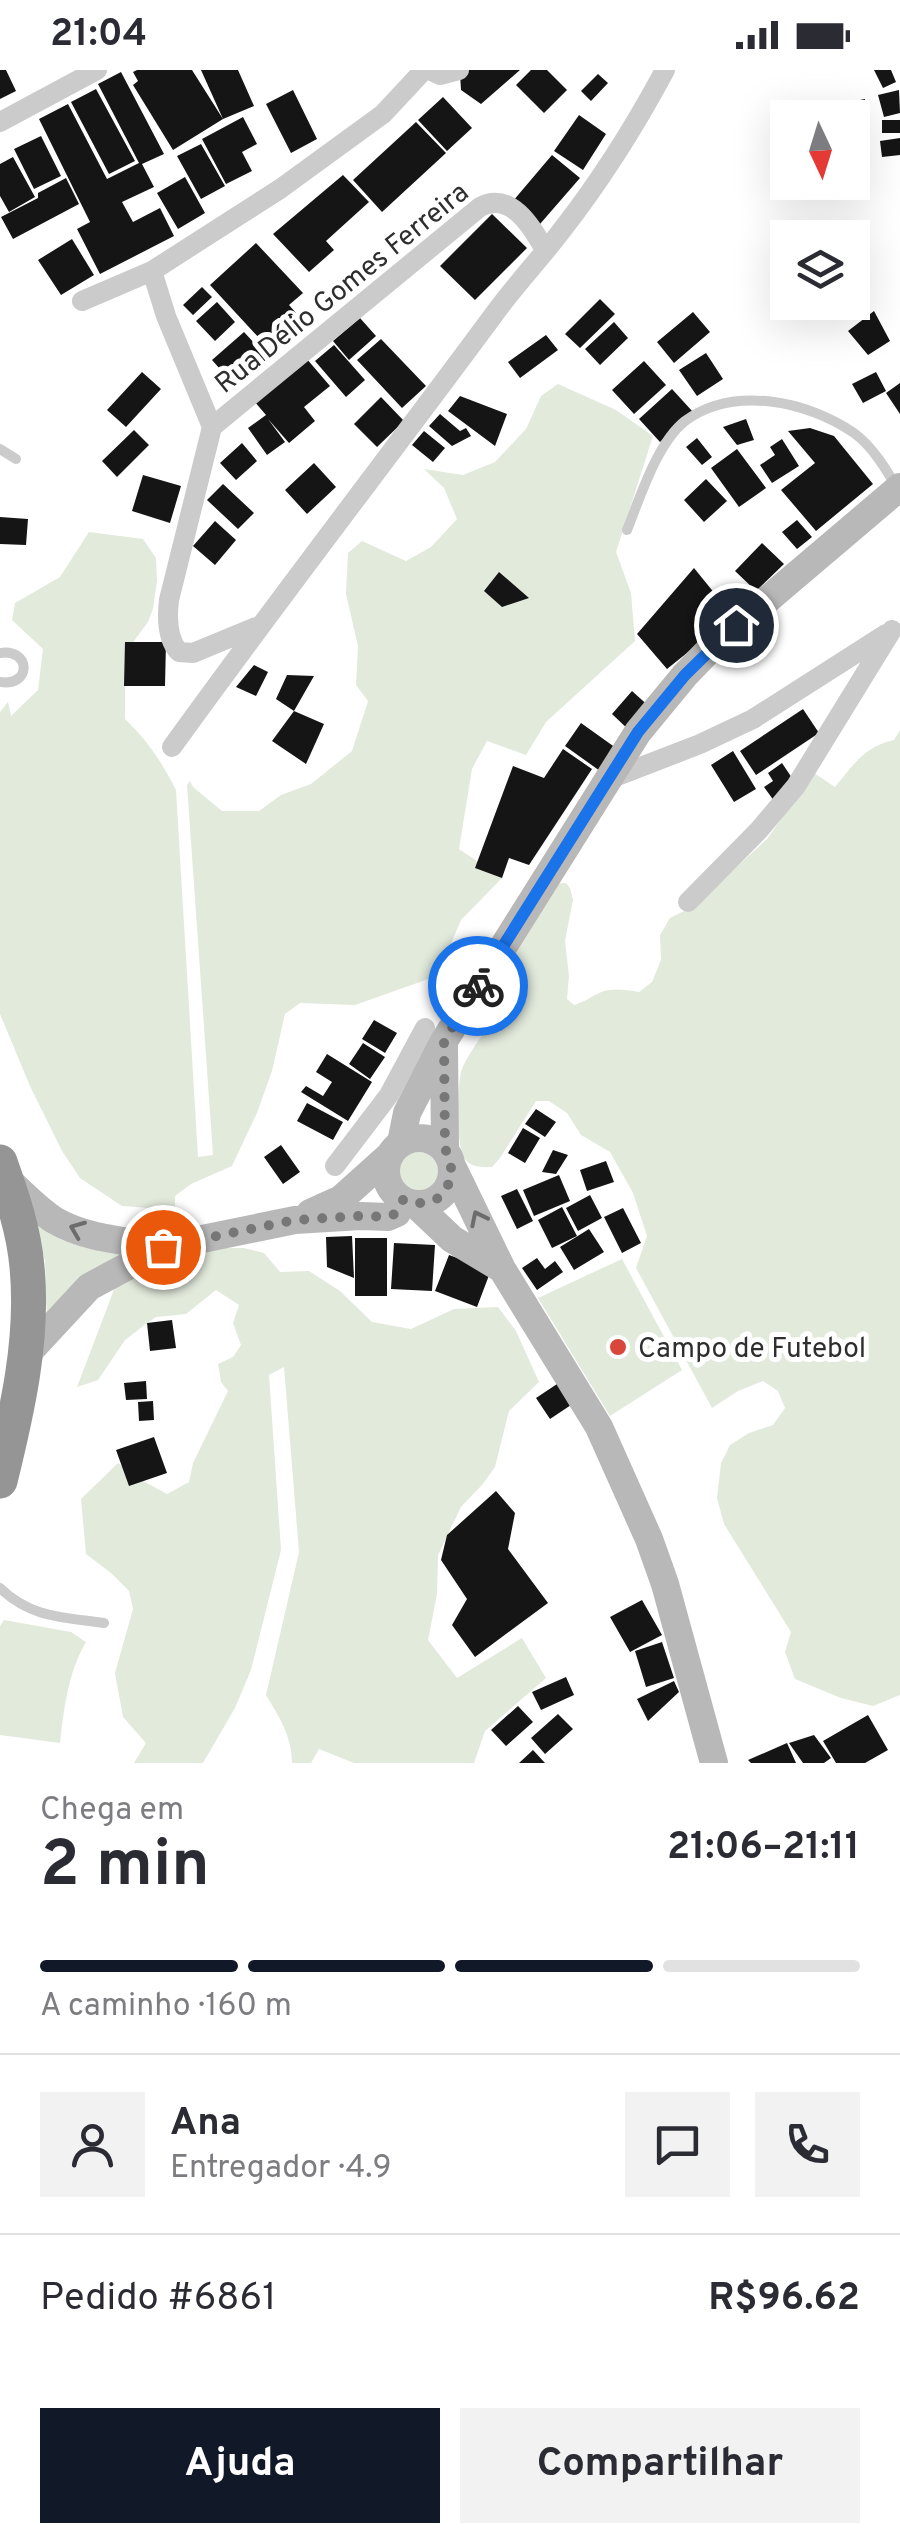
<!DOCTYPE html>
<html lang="pt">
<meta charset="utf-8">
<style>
body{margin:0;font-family:Overpass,sans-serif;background:#f2f2f3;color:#2b2b33;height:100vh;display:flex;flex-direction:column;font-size:38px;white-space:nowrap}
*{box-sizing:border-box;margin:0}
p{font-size:32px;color:#7c7c81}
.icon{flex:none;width:55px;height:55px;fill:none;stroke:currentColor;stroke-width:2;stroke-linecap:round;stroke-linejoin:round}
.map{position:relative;height:1693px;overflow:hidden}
.details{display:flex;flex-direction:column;background:#fff;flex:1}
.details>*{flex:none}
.needle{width:65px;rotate:176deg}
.fabs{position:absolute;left:770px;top:30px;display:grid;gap:20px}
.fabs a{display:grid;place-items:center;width:100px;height:100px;border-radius:0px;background:#fff;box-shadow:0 10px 40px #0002;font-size:50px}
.pin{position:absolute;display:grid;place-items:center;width:85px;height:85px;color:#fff;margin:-42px;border:5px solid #fff;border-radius:50%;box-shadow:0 2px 10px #0007}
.courier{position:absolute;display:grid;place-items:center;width:100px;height:100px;margin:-50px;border:8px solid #1a73e8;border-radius:50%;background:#fff;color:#222;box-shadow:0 2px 12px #0007}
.headline em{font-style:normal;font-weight:700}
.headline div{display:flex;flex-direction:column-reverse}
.headline{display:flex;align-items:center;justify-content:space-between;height:170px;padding:0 40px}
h1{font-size:65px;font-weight:700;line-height:75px}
.bar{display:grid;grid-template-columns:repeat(4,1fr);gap:15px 10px;align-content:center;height:120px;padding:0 40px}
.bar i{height:12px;border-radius:8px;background:#e1e1e2}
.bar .on{background:#111827}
.bar p{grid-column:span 4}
.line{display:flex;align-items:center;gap:25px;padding:0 40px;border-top:2px solid #e1e1e2}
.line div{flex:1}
.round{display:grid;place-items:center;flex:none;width:105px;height:105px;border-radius:0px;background:#f2f2f3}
.primary-button{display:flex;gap:20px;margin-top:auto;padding:20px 40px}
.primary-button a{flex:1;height:115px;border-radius:0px;background:#111827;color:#fff;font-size:40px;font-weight:700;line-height:115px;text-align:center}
.primary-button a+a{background:#f2f2f3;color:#2b2b33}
.status{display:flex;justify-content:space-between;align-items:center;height:70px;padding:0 50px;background:#fff;direction:ltr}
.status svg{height:28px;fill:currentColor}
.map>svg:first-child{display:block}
.green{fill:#e2eadc}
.building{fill:#151515}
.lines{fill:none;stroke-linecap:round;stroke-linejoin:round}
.lane{stroke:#cbcbcb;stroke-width:10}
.street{stroke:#cbcbcb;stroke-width:20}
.secondary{stroke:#b8b8b8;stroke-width:28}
.highway{stroke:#959595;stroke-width:35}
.oneway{stroke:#6c6c6c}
.done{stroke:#777;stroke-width:10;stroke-dasharray:0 18}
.route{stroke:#1a73e8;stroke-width:12}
.poi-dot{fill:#d9463b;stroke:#fff;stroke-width:4}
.labels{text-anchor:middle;stroke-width:10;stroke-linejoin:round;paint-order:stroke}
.street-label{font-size:28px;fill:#2e2e2e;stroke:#fff}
.poi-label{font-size:28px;fill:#2e2e2e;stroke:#fff;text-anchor:start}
</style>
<div class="status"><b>21:04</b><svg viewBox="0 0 49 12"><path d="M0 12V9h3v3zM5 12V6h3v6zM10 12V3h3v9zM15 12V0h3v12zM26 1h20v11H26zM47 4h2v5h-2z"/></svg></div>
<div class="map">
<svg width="900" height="1693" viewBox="0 0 900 1693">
<rect width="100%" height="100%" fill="#fff"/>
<path class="green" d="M558 314 616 340 653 366 616 482 631 523 635 571 546 652 526 685 487 671 472 699 459 779 502 808 461 850 437 906 355 935 300 933 285 944 272 1001 257 1043 232 1096 191 1114 175 1126V1140L122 1136 80 1108 62 1081 30 1016 0 944V642L8 632 11 646 38 620 43 579 12 550 15 533 60 507 89 462 143 469 156 488 157 511 153 539 148 552 134 571 125 596V649C147 670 162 692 176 720L198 1087 213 1085 187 715 190 711 193 717 222 741H259L281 725 311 714 352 681 368 631 356 615 358 576 346 524 348 483 362 471 406 491 431 477 457 449 444 418 424 399 463 405 495 392 526 359 541 326Z
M900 660V1625L873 1636 841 1628 795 1609 785 1582 791 1562 724 1454 717 1428 721 1393 730 1375 749 1363 773 1355 785 1338 778 1321 763 1311 738 1321 712 1338 636 1198 647 1166 633 1123 610 1082 581 1065 567 1043 549 1031H536L500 1088 492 1097C482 1097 469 1098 464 1087 456 1073 457 1019 461 1002 466 985 492 952 503 936L498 901 555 814 566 813 570 818 573 830 565 871 569 906 567 929 574 935C584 932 589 928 597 924 611 917 624 920 639 922L652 912 661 890 660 865 670 848 694 836 767 769 814 703 835 717C854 694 864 677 894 670Z
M396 1101a23 23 0 1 1 46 0a23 23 0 1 1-46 0Z
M34 1149 124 1181 86 1206 47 1251 45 1191Z
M202 1178H244L264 1183 280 1202 309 1201 340 1221 372 1252 411 1259 454 1239 498 1237 516 1261 539 1312 509 1341 495 1397 482 1415 461 1437 438 1485 437 1524 428 1570 457 1608 522 1568 546 1608 485 1661 474 1693H354L319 1679 311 1693H292C292 1666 279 1647 266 1625L299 1482 284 1297 269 1305 281 1480 251 1600 235 1638 203 1693H134L146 1673 123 1647 115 1603 133 1539 129 1521 111 1503 86 1484 81 1429 118 1393 143 1411 167 1424 189 1412 193 1393 228 1321 221 1312 218 1294 233 1287 241 1275 233 1253 239 1235 216 1220 186 1244 156 1247 147 1253 125 1270 98 1310 77 1317 115 1217 172 1184Z
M622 1189 682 1300 610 1346 538 1228Z
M4 1550 71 1562 86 1572C68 1603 64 1638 60 1673L0 1665V1556Z"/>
<path class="building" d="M0 0H6L16 21 0 29Z
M137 0H192L223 49 173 80 133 15 138 11 133 2Z
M201 0H238L254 36 223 49Z
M463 0H520L481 34 461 20 460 3Z
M531 0H547L567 20 544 43 516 15Z
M874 0H891L896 12 883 18Z
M121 2 164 84 142 94 154 117 122 132 133 152 160 138 174 166 100 204 77 159 90 152 39 49 68 34 107 109 139 93 98 14Z
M598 4 608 13 591 31 581 21Z
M96 19 135 91 109 104 71 32Z
M293 20 317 69 291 83 266 34Z
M899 20 900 43 884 47 878 25Z
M443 27 472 58 447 81 418 50Z
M865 29 868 51 852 53V48H847L845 33Z
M579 45 606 64 583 100 554 81Z
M243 47 257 74 242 82 252 101 226 114 202 69Z
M882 50H900V63H882Z
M416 52 446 83 382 142 353 110Z
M41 66 61 106 34 119 14 79Z
M900 68V85L882 87 880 71Z
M201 74 225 116 201 129 177 86Z
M552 85 580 108 540 154 513 131Z
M13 87 35 127 9 142 0 126V94Z
M343 105 369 132 326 171 334 180 309 202 273 164Z
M185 107 205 143 178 159 157 123Z
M66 108 79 134 13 169 1 147 38 128V123Z
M492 144 527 178 475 230 440 196Z
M72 169 94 205 61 225 38 190Z
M256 173 303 223 289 235 305 253 272 282 210 215Z
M202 217 212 227 193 245 183 235Z
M600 229 615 244 580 278 565 264Z
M217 232 235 252 215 271 196 251Z
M874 241 890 271 868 285 848 261Z
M693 242 710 262 674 293 657 272Z
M360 248 376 266 349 290 333 271Z
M614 252 628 268 600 295 585 279Z
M244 262 268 288 235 316 212 290Z
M546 265 558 280 520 308 508 292Z
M381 269 426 316 402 338 357 290Z
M334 275 365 310 346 327 315 291Z
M706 283 723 309 697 326 679 300Z
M306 288 330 316 304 337 315 351 289 373 268 349 285 372 267 385 248 358 266 345 254 331Z
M644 291 666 315 634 344 612 320Z
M142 302 161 319 126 357 107 340Z
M876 302 886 321 863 333 852 314Z
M900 313V344L886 323Z
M672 319 693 342 660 372 639 349Z
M460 326 507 344 495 376 448 341Z
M381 327 404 351 377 377 354 354Z
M440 344 460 361 466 358 471 366 452 376 429 356Z
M746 349 754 370 737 375 723 357Z
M810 358 834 366 873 414 816 461 781 420 815 393 788 361Z
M134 360 149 375 117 407 102 391Z
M424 361 445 378 433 392 412 375Z
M697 368 712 387 702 395 686 377Z
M782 369 799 396 772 413 760 395 775 385 770 377Z
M242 373 257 391 236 410 220 393Z
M737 379 766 418 739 437 711 398Z
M314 393 336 417 307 444 285 420Z
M143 405 181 416 170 453 132 441Z
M706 409 727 431 704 452 684 430Z
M223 414 254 443 238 459 207 430Z
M0 447 28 449 26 475 0 474Z
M797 450 812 467 797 479 782 462Z
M215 451 236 470 215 495 193 476Z
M762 473 784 494 756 521 735 501Z
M694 498 733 546 667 599 637 564Z
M499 502 529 528 502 537 484 521Z
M125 572H166L165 616H124Z
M254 595 268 602 256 626 236 617Z
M287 605 314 606 294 641 276 629Z
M632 621 652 639 631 662 612 644Z
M803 639 819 663 756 705 740 681Z
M294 641 324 654 306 694 272 671Z
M581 653 616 678 600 701 565 676Z
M563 679 592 699 529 795 509 788 502 808 475 798 513 696 544 708Z
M733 681 756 719 734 732 711 695Z
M782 693 792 708 777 735 764 717 773 711 768 703Z
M374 950 397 963 385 983 362 969Z
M363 973 385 987 370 1009 349 994Z
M327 984 372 1012 348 1051 301 1022 306 1016 323 1026 332 1012 316 1002Z
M307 1033 343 1052 333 1070 297 1051Z
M536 1039 556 1052 545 1067 525 1054Z
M523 1058 540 1068 525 1093 508 1083Z
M281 1075 300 1102 283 1114 264 1087Z
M553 1080 568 1085 556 1104 542 1102Z
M606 1091 614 1112 587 1121 580 1100Z
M559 1105 570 1131 534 1146 523 1120Z
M517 1119 533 1151 517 1159 501 1126Z
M590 1125 602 1148 578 1161 566 1138Z
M562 1137 577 1166 552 1178 538 1150Z
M623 1138 641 1173 622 1183 604 1147Z
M589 1159 604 1182 574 1200 560 1177Z
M352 1166 354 1208 327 1197 326 1167Z
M355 1168H387V1226H355Z
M394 1173 435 1175 432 1221 391 1219Z
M449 1185 491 1200 477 1237 435 1221Z
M537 1188 545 1199 555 1191 563 1202 537 1220 522 1198Z
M172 1250 176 1278 150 1281 147 1253Z
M146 1311 147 1329 126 1330 124 1313Z
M557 1314 571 1335 550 1349 536 1328Z
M153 1331 154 1350 139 1351 138 1332Z
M154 1367 167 1403 129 1416 116 1380Z
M496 1421 515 1443 508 1479 548 1533 475 1587 452 1555 467 1529 441 1490 447 1465Z
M642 1530 662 1565 630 1582 610 1547Z
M662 1572 674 1608 646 1617 635 1581Z
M566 1607 574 1625 541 1640 532 1622Z
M674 1611 679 1622 648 1651 637 1629Z
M518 1636 533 1652 506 1676 491 1660Z
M558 1644 573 1659 545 1684 531 1668Z
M868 1645 888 1680 865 1693H836L823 1671Z
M814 1665 831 1688 824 1693H803L789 1673Z
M787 1673 796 1693H751L748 1690Z
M533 1680 545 1693H519Z"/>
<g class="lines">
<path class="lane" d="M0 379 16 389
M627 460C640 428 657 373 685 351 733 315 808 331 854 363 872 376 886 399 897 418
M0 583C31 578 32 617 0 612
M0 1518C31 1548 63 1547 104 1553"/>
<path class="street" d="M429 0 440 5 459 0
M0 52 97 0
M152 201 166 246 212 357 169 530C167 547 167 569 179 582L193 583 256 557
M82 231 152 201 280 119 383 44 424 0
M212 357 480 137C510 121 531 155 545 180
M172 677C277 531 388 388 495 243 516 214 541 188 562 160 601 110 635 56 665 0
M607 710 700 674 753 649 886 564
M688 832 759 760 796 716 892 560
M335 1096 389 1025 425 958"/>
<path class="secondary" d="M444 976 445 1079
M386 1101a33 33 0 1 1 66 0a33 33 0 1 1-66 0Z
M401 1073 407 1043 444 971 638 662 685 605 715 574 900 417
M453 1098 502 1199 599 1357 649 1469 665 1514 714 1693
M6 1108C21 1122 37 1139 54 1150 86 1169 127 1171 163 1177
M415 1134 452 1169 502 1199
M310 1143 341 1129 389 1086
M25 1286 89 1217 163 1177 295 1150 361 1146 388 1147 397 1143 403 1130"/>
<path class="highway" d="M0 1092C12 1126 24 1161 27 1197 34 1269 17 1342 0 1411"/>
</g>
<defs><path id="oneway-chevron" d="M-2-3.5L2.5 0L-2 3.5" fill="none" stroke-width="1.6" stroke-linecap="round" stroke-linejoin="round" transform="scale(2.5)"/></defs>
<g class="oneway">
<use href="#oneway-chevron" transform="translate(478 1148) rotate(-116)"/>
<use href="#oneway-chevron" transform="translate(77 1159) rotate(-158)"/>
</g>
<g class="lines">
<path class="done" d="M163 1177 295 1150 360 1146 388 1147 397 1143 403 1130 414 1134 434 1131 442 1125 452 1108 450 1088 445 1079 444 971 478 916"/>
<path class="route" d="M478 916 638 662 685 605 736 555"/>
</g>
<circle class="poi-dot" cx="618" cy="1277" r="10"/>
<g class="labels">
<g class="street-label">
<text transform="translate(341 217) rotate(-39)" y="10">Rua Délio Gomes Ferreira</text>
</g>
<g class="poi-label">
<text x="638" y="1287">Campo de Futebol</text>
</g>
</g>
</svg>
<div class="fabs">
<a><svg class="needle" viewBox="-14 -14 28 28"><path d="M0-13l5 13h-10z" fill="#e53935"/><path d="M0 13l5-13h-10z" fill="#7c7c81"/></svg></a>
<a><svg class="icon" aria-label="layers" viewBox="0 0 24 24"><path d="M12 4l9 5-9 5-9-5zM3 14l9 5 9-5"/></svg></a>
</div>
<div class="pin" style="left:163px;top:1177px;background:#ea580c"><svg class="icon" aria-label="bag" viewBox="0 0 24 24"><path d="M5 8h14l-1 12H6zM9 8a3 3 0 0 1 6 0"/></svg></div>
<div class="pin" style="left:736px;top:555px;background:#1f2937"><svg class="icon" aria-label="home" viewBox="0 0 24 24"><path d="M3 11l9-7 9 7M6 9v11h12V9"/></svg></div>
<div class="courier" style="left:478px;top:916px"><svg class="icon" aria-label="bike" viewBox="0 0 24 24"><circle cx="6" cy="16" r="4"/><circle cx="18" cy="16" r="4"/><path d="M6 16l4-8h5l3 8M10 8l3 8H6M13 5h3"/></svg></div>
</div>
<section class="details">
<div class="headline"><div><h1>2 min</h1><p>Chega em</p></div><em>21:06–21:11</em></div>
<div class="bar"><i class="on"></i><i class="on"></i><i class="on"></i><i></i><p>A caminho · 160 m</p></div>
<div class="line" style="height:180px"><a class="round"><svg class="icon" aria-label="person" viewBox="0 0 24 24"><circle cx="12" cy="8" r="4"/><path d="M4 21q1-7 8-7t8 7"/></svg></a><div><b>Ana</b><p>Entregador · 4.9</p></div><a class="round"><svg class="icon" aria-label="chat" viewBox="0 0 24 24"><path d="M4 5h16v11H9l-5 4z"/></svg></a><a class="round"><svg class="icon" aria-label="phone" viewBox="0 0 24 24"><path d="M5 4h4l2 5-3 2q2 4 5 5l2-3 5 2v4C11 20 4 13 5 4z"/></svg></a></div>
<div class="line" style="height:130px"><div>Pedido #6861</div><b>R$96.62</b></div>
<div class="primary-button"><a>Ajuda</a><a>Compartilhar</a></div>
</section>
